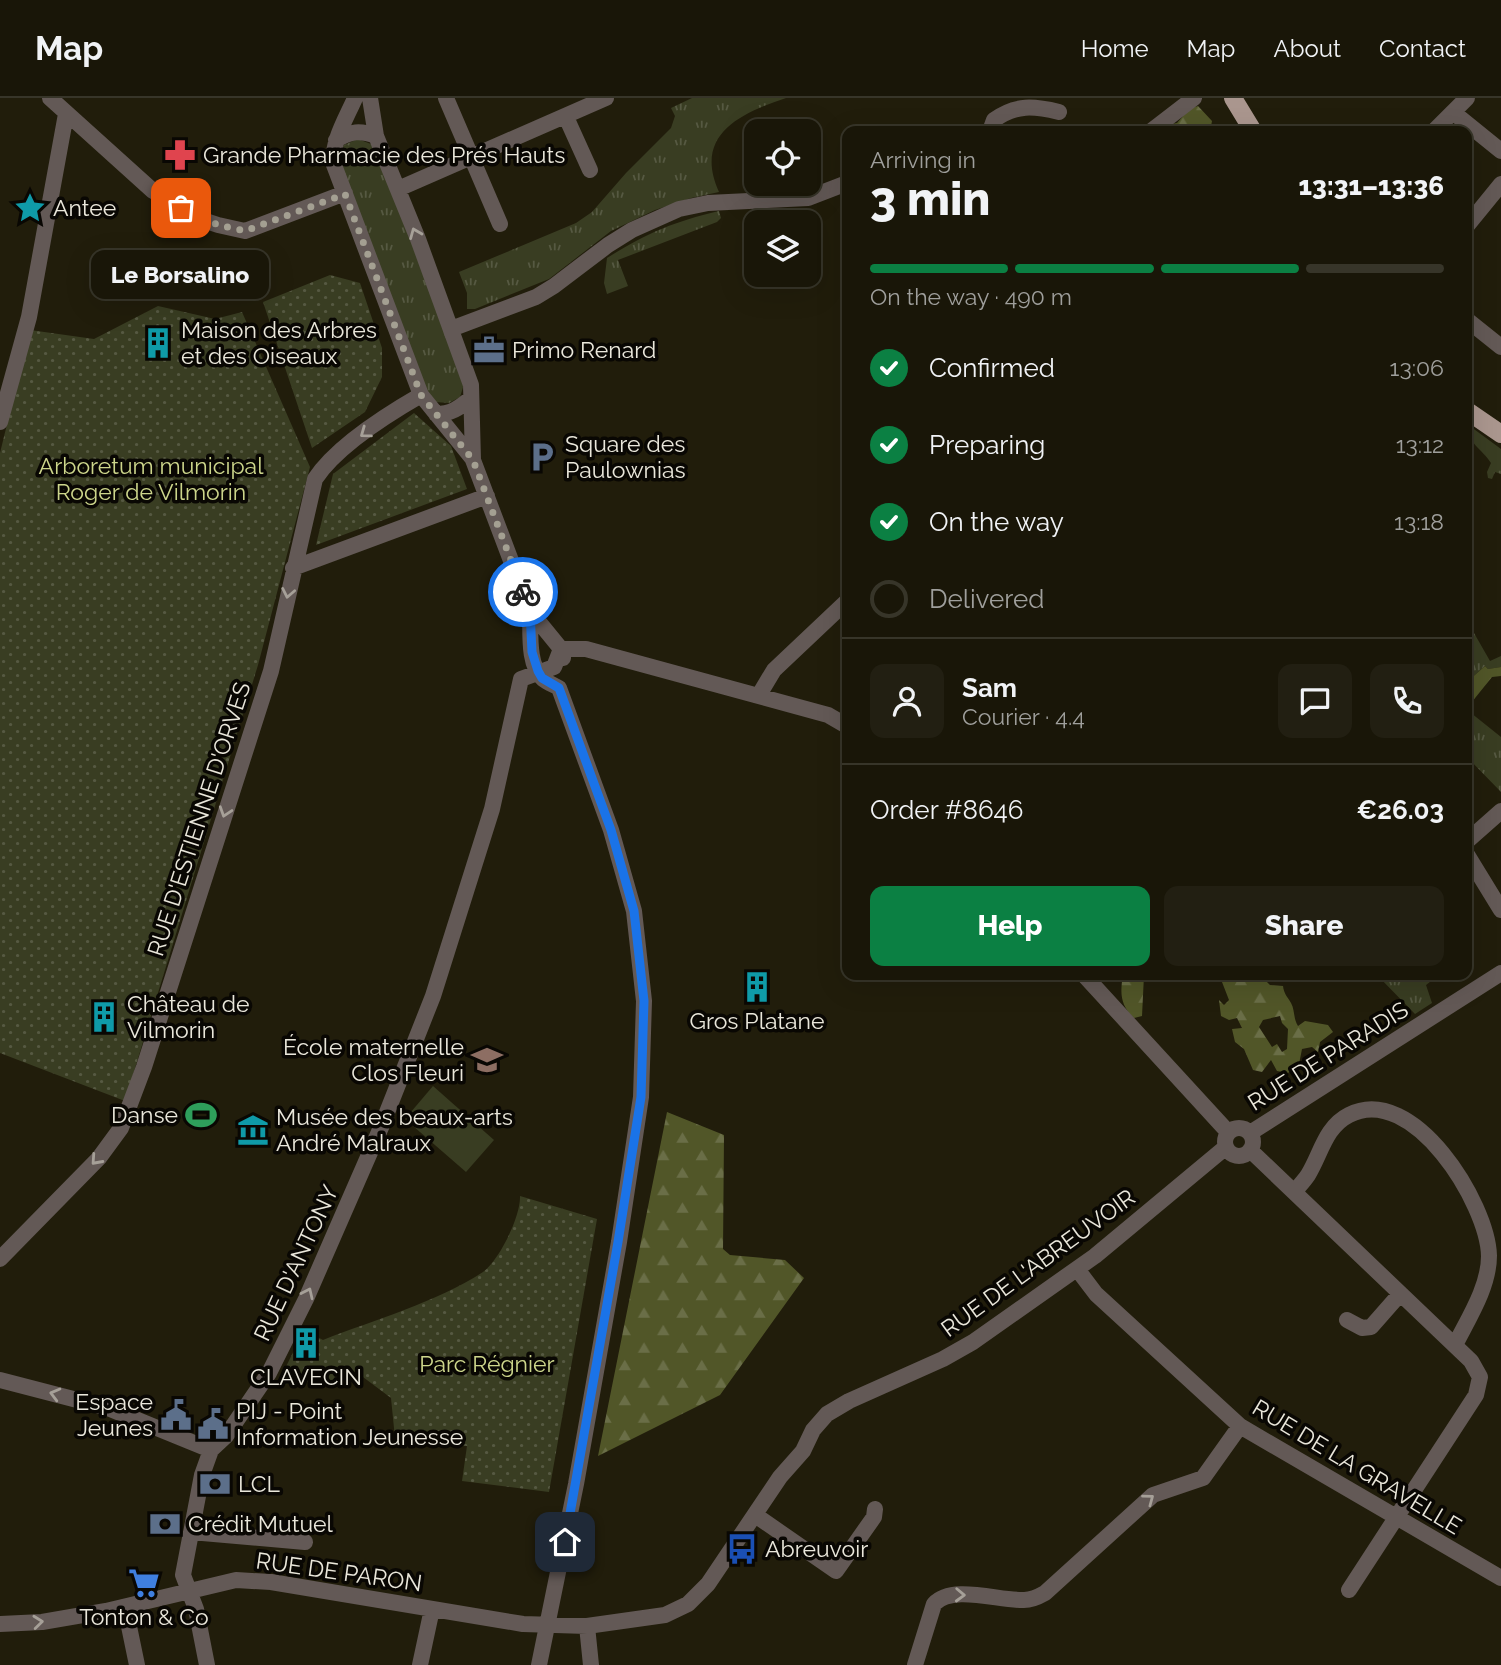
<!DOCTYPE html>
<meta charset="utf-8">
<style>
body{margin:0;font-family:Raleway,sans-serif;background:#221f12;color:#f1f3f6;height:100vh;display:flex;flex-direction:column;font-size:26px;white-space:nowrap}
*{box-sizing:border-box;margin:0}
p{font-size:23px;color:#9f9f9c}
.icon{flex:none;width:38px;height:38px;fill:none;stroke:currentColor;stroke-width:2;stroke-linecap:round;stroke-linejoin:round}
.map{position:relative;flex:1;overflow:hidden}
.side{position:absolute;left:842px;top:28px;width:630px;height:854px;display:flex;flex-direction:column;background:#191608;border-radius:14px;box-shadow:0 7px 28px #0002,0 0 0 2px #373529}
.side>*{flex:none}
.buttons{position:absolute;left:744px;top:21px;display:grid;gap:14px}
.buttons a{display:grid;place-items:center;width:77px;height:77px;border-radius:14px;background:#191608;box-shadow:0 7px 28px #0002,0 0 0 2px #373529;font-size:35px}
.pin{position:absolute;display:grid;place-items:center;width:60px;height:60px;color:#fff;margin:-30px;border-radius:14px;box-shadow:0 4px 10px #0006}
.courier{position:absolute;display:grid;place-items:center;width:70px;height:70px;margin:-35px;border:5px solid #1a73e8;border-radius:50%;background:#fff;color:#222;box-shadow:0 2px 9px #0007}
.bubble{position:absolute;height:49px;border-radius:14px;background:#191608;box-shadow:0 7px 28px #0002,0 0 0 2px #373529;font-size:23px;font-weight:800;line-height:49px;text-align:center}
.overview em{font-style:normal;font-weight:800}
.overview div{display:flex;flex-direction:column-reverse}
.overview{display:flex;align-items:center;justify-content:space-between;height:119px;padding:0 28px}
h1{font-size:46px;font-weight:800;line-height:52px}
.bar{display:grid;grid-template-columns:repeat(4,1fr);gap:10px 7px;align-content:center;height:84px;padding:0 28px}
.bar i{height:9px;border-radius:5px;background:#373529}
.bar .current{background:#0b8043}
.bar p{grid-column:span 4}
.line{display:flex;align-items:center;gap:18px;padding:0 28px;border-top:2px solid #373529}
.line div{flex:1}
.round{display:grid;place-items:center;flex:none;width:74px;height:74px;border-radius:14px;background:#221f12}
ol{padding:0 28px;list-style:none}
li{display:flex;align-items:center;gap:21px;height:77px}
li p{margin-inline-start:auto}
li .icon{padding:7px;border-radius:50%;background:#0b8043;color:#fff;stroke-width:4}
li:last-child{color:#9f9f9c}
li i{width:38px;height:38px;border:4px solid #373529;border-radius:50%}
.action{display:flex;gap:14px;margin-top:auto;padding:14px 28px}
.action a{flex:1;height:80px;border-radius:14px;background:#0b8043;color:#fff;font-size:28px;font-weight:800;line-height:80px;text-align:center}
.action a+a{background:#221f12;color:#f1f3f6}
header{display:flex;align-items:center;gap:42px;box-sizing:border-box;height:98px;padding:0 35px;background:#191608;border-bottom:2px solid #373529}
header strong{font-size:33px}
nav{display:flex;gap:38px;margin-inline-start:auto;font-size:24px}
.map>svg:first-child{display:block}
.grass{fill:url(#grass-tufts)}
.forest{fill:url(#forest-firs);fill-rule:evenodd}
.park{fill:url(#park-dots)}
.pitch{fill:#393d22}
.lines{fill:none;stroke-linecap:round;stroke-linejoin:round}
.minor{stroke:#635956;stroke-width:16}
.major{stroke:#aa968e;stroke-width:18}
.oneway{stroke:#a6a098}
.done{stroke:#a4a092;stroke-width:7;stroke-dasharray:0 12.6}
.route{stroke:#1a73e8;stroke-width:9}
.labels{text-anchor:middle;stroke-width:7;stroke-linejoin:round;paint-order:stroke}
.poi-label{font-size:23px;fill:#eae7db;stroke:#090703;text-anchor:start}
.park-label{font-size:23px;fill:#cdd68b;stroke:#090703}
.street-label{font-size:23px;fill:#eae7db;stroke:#090703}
</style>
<header>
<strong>Map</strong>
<nav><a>Home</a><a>Map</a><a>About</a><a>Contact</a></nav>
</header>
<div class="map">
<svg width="1501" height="1567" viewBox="0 0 1501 1567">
<defs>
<pattern id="grass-tufts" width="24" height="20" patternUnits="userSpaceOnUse" patternTransform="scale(1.75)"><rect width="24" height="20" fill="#393d22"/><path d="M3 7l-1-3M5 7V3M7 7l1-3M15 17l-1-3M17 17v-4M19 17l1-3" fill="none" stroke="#565942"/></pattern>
<pattern id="forest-firs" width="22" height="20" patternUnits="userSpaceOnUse" patternTransform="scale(1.75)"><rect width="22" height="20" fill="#515628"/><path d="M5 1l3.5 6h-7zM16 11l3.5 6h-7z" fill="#6a6e47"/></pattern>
<pattern id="park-dots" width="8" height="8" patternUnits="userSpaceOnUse" patternTransform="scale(1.75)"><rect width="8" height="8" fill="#393d22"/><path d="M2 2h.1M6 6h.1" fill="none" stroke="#565942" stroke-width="1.8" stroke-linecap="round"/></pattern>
</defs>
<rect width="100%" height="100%" fill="#211d0b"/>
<path class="grass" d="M692 0H786C740 15 693 37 719 94L691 100 655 112 611 133 549 181 475 211H467V195L459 174 576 125 592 114 626 75 671 30 675 18 671 10Z
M358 41 376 48 465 283 460 299 449 305 435 304 427 294 338 58 344 47Z
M719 113 721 120 717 124 618 162 628 188 607 196 604 185 607 160C647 135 673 124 719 113Z
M1467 326 1501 351V376L1495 374 1492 381 1488 380 1487 374 1491 365C1482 351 1466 344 1467 326Z
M1466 521 1490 563 1501 558V569L1488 571 1485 568 1467 584Z
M1466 611 1501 639V694L1467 659V656L1473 655 1471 625 1467 626Z
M1377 877H1439L1426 887 1432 905 1415 916Z"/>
<path class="forest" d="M1198 8 1212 23 1210 33H1159L1165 27 1177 25 1189 11Z
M1485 568 1488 571 1501 569V578L1492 579 1467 610V584Z
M1123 877H1144L1142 918 1134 920C1120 907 1120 895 1123 877Z
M1223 877H1260L1270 887 1283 888C1284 896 1287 898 1291 905 1295 912 1293 920 1298 928L1305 923 1328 927 1333 934 1320 944 1318 954 1312 949 1302 951 1299 966 1288 975 1277 973 1271 962 1262 974 1253 972 1244 951 1235 944 1232 931 1242 930 1237 920 1229 922 1221 918 1219 902 1224 907 1229 902 1222 884ZM1280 918 1282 925 1288 931 1287 951 1282 954 1277 946 1272 949 1259 929 1263 922Z
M667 1014 724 1037 723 1151 730 1157 785 1162 804 1180 720 1297 598 1358Z"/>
<path class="park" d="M330 177 360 185 382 250V279L365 314 312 350 263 204Z
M158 208 215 221 242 214 310 369 258 567 125 1003 0 955V355L30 232 94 241Z
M414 315 451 348 467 391 316 447 333 376Z
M520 1098 597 1121 549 1394 462 1383 467 1348 395 1340 391 1300 363 1279 277 1287 304 1232 323 1242C376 1221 435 1205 483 1174 499 1163 521 1118 520 1098Z"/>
<path class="pitch" d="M433 988 494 1042 466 1074 405 1021Z"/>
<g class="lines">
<path class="minor" d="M50 0 153 93 200 121 218 127 245 133 345 95
M355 0C346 21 331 44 334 67L421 297 472 360
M370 0 376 38 418 141 471 287 473 362 530 513 561 551 563 560
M446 0 500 126
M1454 15 1501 53
M566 19 590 72
M990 33 994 22C1016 6 1034 8 1059 14
M1151 33 1194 0
M1434 33 1467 0
M336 42C351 33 360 32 376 38
M398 91 606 0
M1466 129 1501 86
M1466 221 1501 249
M451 231 536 199 554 188 608 147 632 132 679 111 708 105 808 100 847 85
M436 316C451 316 459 310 470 301
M0 324 29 219 66 16
M293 470 487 398
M530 513C531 533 527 567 543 581 548 585 554 587 559 590
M561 551H586L828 617 847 628
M759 597 774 572 847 503
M1466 744 1501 713
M1466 755 1501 812
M1084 877 1228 1034
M1225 1044a14 14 0 1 1 28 0a14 14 0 1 1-28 0Z
M1250 1035 1501 875
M1250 1052 1471 1263 1480 1279 1476 1297 1349 1492
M1295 1093C1299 1088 1304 1083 1308 1077 1321 1056 1325 1029 1349 1017 1413 984 1488 1106 1489 1158 1489 1189 1468 1221 1455 1247
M0 1161 99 1060 121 1030 144 969 271 573 315 381C336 349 388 316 421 297
M1077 1171 1096 1196 1240 1328 1501 1480
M1347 1222 1362 1230 1371 1229 1400 1196
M0 1282 108 1310 211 1352
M755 1417 836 1473 874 1419 875 1411
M191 1434 305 1444
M125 1509 137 1567
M0 1526 42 1524 106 1513 236 1482 271 1484 523 1526 587 1528 665 1517 688 1506 708 1486 780 1379 803 1353 813 1332 827 1316 849 1303 943 1261 973 1244 1095 1158 1226 1049
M587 1528 591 1567
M207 1567 196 1511 183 1477 202 1377 211 1352 226 1338 269 1275 306 1201 382 1027 433 898 492 711 521 581 554 569 561 551
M420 1567 432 1511
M539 1567 576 1386 619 1144 641 999 644 903 634 813 611 732 559 590
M915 1567 934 1506C952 1486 999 1503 1024 1502 1032 1502 1038 1499 1045 1495L1153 1397 1203 1380 1240 1328"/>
<path class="major" d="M1233 0 1253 33
M1466 312 1501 336"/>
</g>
<defs><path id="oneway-chevron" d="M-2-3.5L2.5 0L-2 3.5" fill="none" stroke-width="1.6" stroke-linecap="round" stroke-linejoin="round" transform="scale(1.75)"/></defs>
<g class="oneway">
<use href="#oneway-chevron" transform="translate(415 135) rotate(-112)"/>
<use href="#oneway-chevron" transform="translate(365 335) rotate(144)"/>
<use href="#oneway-chevron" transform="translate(288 495) rotate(101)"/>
<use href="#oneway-chevron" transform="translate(225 714) rotate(108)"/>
<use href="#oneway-chevron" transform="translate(96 1062) rotate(132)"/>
<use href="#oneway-chevron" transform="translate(308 1195) rotate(-65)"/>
<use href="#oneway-chevron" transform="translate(55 1296) rotate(-165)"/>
<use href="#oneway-chevron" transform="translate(1149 1401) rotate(-37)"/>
<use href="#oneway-chevron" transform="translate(960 1497) rotate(2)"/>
<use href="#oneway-chevron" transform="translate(38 1524) rotate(-6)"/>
</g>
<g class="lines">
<path class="done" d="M181 110 218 127 245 133 345 96 421 297 473 362 523 494"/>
<path class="route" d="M523 494 530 513 532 554 538 573 542 580 559 590 611 732 634 813 644 903 641 999 618 1144 565 1444"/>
</g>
<defs>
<symbol id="pharmacy-bare" viewBox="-9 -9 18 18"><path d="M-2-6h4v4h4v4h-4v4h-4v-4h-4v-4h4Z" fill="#e0444e" stroke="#090703" stroke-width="2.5" paint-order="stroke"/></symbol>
<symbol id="sight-bare" viewBox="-9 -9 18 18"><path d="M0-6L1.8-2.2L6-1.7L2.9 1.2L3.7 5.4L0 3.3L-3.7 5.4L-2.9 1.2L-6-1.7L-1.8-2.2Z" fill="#0f9aa8" stroke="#090703" stroke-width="2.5" paint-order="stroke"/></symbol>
<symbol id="building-bare" viewBox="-9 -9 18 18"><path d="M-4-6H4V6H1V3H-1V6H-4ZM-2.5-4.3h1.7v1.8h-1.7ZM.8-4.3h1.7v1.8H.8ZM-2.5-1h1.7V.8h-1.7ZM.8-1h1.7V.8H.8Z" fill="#0f9aa8" stroke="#090703" stroke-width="2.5" paint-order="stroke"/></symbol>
<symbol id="office-bare" viewBox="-9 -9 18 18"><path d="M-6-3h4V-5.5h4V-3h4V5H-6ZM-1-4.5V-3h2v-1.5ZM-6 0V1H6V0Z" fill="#5c6f8a" stroke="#090703" stroke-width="2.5" paint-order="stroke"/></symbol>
<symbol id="parking-bare" viewBox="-9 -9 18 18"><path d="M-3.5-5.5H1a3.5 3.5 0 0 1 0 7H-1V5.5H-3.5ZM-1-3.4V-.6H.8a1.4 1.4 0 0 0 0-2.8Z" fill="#5c6f8a" stroke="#090703" stroke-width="2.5" paint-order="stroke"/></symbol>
<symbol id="school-bare" viewBox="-9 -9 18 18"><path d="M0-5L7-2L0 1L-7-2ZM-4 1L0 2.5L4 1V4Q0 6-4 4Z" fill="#8d6e63" stroke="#090703" stroke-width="2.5" paint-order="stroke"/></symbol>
<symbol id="stadium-bare" viewBox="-9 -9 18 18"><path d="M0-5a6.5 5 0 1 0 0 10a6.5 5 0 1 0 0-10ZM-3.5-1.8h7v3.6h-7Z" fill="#2e9e5b" stroke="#090703" stroke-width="2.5" paint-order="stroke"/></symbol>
<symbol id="museum-bare" viewBox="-9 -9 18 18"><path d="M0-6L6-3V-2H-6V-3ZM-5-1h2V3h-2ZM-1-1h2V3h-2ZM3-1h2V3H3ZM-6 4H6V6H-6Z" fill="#0f9aa8" stroke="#090703" stroke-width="2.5" paint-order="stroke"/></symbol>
<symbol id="civic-bare" viewBox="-9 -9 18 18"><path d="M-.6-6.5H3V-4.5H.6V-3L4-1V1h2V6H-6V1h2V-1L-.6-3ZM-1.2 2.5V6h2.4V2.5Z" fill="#5c6f8a" stroke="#090703" stroke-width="2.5" paint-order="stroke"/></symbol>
<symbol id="bank-bare" viewBox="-9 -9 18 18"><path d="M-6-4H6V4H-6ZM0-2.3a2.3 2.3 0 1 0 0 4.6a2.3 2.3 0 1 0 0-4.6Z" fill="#5c6f8a" stroke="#090703" stroke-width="2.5" paint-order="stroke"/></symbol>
<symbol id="bus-bare" viewBox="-9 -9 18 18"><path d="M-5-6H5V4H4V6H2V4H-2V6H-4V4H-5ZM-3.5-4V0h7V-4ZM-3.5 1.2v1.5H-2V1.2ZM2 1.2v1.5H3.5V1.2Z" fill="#1a4fb4" stroke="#090703" stroke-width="2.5" paint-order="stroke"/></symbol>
<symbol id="supermarket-bare" viewBox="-9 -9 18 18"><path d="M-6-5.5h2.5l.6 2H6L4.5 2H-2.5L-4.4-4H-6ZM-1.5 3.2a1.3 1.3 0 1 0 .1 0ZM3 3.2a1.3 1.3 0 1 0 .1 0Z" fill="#3f7fe0" stroke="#090703" stroke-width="2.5" paint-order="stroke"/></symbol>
</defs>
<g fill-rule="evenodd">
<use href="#pharmacy-bare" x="158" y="35" width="44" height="44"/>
<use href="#sight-bare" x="8" y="88" width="44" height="44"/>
<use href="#building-bare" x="136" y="223" width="44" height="44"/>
<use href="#office-bare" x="467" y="230" width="44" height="44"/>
<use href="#parking-bare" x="520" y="337" width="44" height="44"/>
<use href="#building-bare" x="735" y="867" width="44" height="44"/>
<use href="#building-bare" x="82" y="897" width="44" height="44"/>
<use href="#school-bare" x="465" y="940" width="44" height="44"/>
<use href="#stadium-bare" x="179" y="995" width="44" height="44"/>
<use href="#museum-bare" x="231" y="1010" width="44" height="44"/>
<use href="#building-bare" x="284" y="1223" width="44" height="44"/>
<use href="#civic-bare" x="154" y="1295" width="44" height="44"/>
<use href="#civic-bare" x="191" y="1304" width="44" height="44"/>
<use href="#bank-bare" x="193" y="1364" width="44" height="44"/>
<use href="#bank-bare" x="143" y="1404" width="44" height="44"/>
<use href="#bus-bare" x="720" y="1429" width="44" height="44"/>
<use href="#supermarket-bare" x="122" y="1463" width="44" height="44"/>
</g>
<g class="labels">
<g class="poi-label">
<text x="203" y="65">Grande Pharmacie des Prés Hauts</text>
<text x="53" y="118">Antee</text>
<text x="181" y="240">Maison des Arbres<tspan x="181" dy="26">et des Oiseaux</tspan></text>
<text x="512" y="260">Primo Renard</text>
<text x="565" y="354">Square des<tspan x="565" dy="26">Paulownias</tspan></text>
<text x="127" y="914">Château de<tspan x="127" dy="26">Vilmorin</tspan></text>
<text x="757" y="931" text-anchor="middle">Gros Platane</text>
<text x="464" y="957" text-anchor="end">École maternelle<tspan x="464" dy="26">Clos Fleuri</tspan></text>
<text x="178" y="1025" text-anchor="end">Danse</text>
<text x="276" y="1027">Musée des beaux-arts<tspan x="276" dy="26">André Malraux</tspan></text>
<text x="306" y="1287" text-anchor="middle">CLAVECIN</text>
<text x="153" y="1312" text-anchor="end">Espace<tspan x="153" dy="26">Jeunes</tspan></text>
<text x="236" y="1321">PIJ - Point<tspan x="236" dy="26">Information Jeunesse</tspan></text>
<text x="238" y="1394">LCL</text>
<text x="188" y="1434">Crédit Mutuel</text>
<text x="765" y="1459">Abreuvoir</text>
<text x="144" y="1527" text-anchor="middle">Tonton &amp; Co</text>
</g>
<g class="park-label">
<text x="151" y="376">Arboretum municipal<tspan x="151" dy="26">Roger de Vilmorin</tspan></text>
<text x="487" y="1274">Parc Régnier</text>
</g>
<g class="street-label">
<text transform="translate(199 721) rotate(-72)" y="8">RUE D'ESTIENNE D'ORVES</text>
<text transform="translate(1328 958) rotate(-32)" y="8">RUE DE PARADIS</text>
<text transform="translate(296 1165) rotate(-65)" y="8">RUE D'ANTONY</text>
<text transform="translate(1038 1165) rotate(-36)" y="8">RUE DE L'ABREUVOIR</text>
<text transform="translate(1357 1369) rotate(31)" y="8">RUE DE LA GRAVELLE</text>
<text transform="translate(339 1474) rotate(8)" y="8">RUE DE PARON</text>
</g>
</g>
</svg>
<div class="buttons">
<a><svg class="icon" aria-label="locate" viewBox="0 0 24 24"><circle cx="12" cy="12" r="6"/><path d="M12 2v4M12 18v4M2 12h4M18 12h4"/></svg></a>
<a><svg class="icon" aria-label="layers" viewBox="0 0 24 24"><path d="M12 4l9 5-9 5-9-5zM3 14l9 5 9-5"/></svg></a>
</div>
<div class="pin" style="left:181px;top:110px;background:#ea580c"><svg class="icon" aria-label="bag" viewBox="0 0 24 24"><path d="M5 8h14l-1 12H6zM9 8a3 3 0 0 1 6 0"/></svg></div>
<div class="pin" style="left:565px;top:1444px;background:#1f2937"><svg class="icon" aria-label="home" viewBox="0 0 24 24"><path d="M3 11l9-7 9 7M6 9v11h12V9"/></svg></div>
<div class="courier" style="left:523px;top:494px"><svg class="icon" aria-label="bike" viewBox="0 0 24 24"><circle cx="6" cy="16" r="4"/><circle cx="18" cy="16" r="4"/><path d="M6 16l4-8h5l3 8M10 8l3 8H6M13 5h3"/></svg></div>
<div class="bubble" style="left:91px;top:152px;width:178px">Le Borsalino</div>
<section class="side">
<div class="overview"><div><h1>3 min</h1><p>Arriving in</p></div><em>13:31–13:36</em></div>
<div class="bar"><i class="current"></i><i class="current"></i><i class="current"></i><i></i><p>On the way · 490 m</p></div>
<ol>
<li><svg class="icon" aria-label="check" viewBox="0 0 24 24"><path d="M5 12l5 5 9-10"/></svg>Confirmed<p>13:06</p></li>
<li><svg class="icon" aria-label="check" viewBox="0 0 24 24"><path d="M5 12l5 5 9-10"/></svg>Preparing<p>13:12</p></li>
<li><svg class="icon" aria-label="check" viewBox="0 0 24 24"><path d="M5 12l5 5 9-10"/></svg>On the way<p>13:18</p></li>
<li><i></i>Delivered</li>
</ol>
<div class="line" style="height:126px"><a class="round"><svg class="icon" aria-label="person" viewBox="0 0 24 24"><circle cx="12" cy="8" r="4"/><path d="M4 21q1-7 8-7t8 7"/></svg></a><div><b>Sam</b><p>Courier · 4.4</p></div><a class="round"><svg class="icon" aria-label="chat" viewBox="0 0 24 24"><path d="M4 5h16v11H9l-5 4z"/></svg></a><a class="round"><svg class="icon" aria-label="phone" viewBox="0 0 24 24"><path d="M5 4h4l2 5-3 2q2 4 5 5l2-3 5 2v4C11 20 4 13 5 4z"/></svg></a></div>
<div class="line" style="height:91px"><div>Order #8646</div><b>€26.03</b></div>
<div class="action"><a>Help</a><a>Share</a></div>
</section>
</div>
